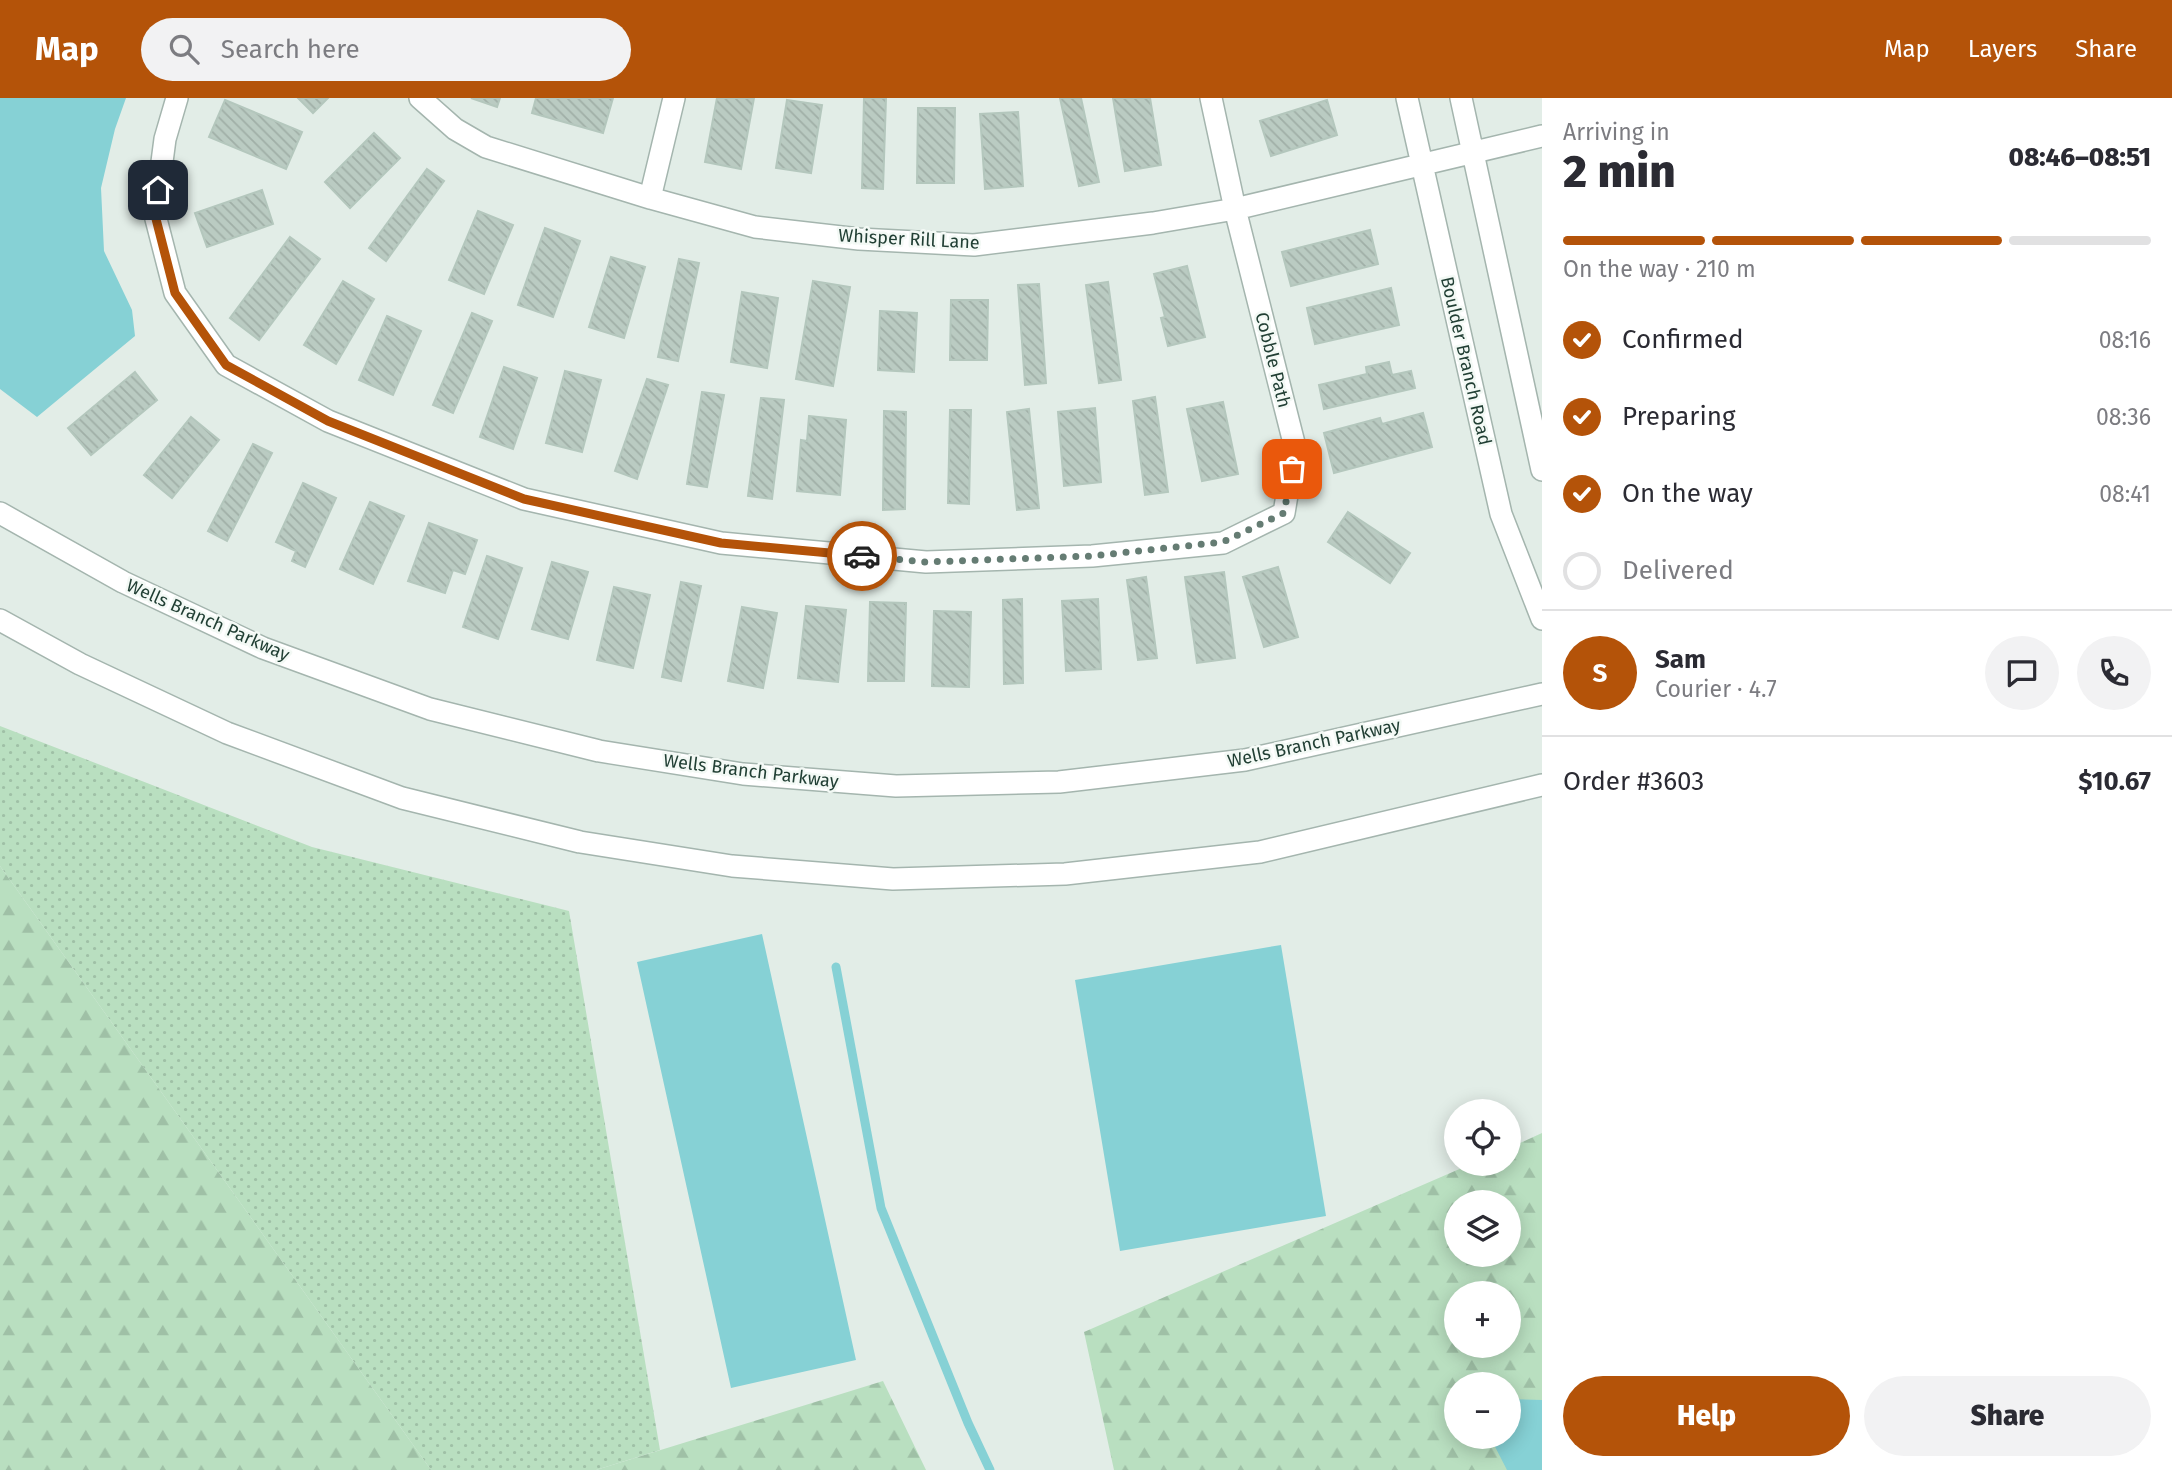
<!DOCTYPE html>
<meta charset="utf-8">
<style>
body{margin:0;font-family:"Fira Sans",sans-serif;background:#f2f2f3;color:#2b2b33;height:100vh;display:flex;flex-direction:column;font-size:26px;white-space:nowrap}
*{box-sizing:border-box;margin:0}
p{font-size:23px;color:#7c7c81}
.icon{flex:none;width:38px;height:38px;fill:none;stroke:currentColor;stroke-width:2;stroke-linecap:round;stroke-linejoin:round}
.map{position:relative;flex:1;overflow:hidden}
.sheet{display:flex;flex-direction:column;background:#fff;width:630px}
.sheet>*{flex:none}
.fabs{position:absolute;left:1444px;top:1001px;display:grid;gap:14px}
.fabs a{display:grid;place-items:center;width:77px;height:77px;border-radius:50%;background:#fff;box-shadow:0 4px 18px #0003;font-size:35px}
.pin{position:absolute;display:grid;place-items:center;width:60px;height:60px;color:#fff;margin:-30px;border-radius:14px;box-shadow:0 4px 10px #0006}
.courier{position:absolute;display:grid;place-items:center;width:70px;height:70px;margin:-35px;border:5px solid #b45309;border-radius:50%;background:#fff;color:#222;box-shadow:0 2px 9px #0007}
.overview em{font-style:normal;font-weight:800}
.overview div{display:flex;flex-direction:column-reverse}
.overview{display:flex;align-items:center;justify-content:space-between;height:119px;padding:0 21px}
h1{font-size:46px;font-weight:800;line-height:52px}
.bar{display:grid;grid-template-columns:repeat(4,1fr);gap:10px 7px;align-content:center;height:84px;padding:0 21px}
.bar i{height:9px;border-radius:5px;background:#e1e1e2}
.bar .active{background:#b45309}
.bar p{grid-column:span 4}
.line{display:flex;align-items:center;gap:18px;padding:0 21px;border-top:2px solid #e1e1e2}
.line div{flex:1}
.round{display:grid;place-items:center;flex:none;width:74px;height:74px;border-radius:37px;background:#f2f2f3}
ol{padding:0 21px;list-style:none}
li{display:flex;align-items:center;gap:21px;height:77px}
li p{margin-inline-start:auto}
li .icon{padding:7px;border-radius:50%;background:#b45309;color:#fff;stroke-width:4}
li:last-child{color:#7c7c81}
li i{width:38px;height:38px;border:4px solid #e1e1e2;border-radius:50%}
.button{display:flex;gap:14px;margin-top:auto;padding:14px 21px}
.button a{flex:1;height:80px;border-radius:42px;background:#b45309;color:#fff;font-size:28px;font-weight:800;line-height:80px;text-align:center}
.button a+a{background:#f2f2f3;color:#2b2b33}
header{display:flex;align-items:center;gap:42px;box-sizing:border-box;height:98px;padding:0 35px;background:#b45309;color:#fff}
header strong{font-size:33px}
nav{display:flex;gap:38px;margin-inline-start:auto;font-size:24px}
.search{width:490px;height:63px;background:#f2f2f3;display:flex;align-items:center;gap:18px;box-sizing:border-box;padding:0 24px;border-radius:38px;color:#7c7c81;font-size:26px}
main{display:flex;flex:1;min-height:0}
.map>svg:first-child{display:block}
.grass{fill:url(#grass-dots)}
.forest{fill:url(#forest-firs);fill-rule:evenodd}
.water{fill:#86d1d5}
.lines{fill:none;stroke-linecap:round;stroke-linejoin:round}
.stream{stroke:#86d1d5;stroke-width:9}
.building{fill:url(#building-back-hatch);stroke:#b4c7bd;stroke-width:2}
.minor-casing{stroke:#a4b5ae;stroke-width:24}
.minor{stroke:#fff;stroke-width:21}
.done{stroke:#657c73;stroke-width:7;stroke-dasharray:0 12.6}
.route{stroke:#b45309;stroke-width:9}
.labels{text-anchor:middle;stroke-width:5;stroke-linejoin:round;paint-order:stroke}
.street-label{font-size:18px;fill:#213f34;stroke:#f3f9f5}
</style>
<header>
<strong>Map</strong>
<div class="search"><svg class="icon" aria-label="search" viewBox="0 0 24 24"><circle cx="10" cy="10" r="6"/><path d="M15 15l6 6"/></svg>Search here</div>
<nav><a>Map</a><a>Layers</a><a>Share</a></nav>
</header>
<main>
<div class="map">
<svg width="1542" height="1372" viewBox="0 0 1542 1372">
<defs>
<pattern id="grass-dots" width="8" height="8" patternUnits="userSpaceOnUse" patternTransform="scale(1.75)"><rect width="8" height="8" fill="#b9dfc0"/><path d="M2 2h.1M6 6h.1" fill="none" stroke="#9fc0a6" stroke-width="1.8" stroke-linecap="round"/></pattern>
<pattern id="forest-firs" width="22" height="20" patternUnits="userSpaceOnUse" patternTransform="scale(1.75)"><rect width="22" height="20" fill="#b9dfc0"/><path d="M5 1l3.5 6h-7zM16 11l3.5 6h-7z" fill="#9fc0a6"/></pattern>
<pattern id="building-back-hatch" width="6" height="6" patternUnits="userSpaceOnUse" patternTransform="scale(1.75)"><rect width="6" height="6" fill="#bacbc2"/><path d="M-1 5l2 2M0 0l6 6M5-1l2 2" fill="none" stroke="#a0afa7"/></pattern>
</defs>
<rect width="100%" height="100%" fill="#e2ede7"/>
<path class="grass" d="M0 628 312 749 569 813 660 1352 596 1372H431L0 768Z"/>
<path class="forest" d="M0 768 431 1372H0Z
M1542 1035V1372H1114L1084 1234 1471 1066H1508L1509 1050ZM1456 1104H1508V1157H1456ZM1456 1195H1508V1248H1456ZM1456 1286H1508V1339H1456Z
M883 1283 926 1372H596Z"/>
<path class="water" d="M0 0H126L115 31 101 90 104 153 132 212 135 238 37 319 0 291Z
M762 836 856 1262 731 1290 637 864Z
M1281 847 1326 1118 1120 1153 1075 882Z
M1509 1301 1542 1302V1372H1507L1490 1339H1508Z"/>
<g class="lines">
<path class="stream" d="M836 869 881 1110 968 1325 990 1372"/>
</g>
<path class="building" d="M298 0H328L313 15Z
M471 0H500L497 9Z
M536 0H613L603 35 532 15Z
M717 0H754L741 71 705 64Z
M864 0H886L883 91 862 90Z
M1060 0H1081L1099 84 1079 88Z
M1113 0H1150L1161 67 1125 73Z
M225 2 302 34 286 71 209 39Z
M787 2 822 7 811 75 776 70Z
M1327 2 1337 37 1271 58 1260 23Z
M918 10H955L954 85H917Z
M1018 14 1023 88 985 91 980 16Z
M374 35 400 60 350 110 325 84Z
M427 71 444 83 386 163 369 150Z
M262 92 273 126 207 149 195 115Z
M478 113 513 127 484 196 449 182Z
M545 130 580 143 553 219 518 207Z
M1370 132 1378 166 1291 188 1282 154Z
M290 139 320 161 259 242 230 220Z
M611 159 645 169 624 240 589 229Z
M679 161 699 165 678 263 658 259Z
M1187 168 1205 239 1168 248 1161 220 1165 219 1154 176Z
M343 183 374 201 336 266 304 247Z
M813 183 850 189 833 288 796 281Z
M1108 184 1121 282 1099 285 1086 187Z
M1039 186 1046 285 1025 287 1018 187Z
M1391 190 1399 227 1315 246 1307 210Z
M742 194 778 200 767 270 731 264Z
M951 202H988L987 262H950Z
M880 213 917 215 914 274 878 272Z
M472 215 492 223 453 315 433 307Z
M387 218 421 233 393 297 359 282Z
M1389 264 1392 277 1411 273 1415 290 1324 311 1319 287 1367 276 1366 269Z
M504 269 537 280 513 351 480 339Z
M565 273 601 282 582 354 546 345Z
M135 274 157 302 91 357 68 330Z
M647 281 668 287 637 381 615 373Z
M702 294 724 297 707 389 687 386Z
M1155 299 1168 394 1145 397 1133 303Z
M761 300 784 302 772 401 748 398Z
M1223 304 1238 376 1202 383 1187 311Z
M1095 310 1101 384 1064 388 1058 314Z
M1029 311 1039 410 1017 412 1007 314Z
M950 312H971L969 406 948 405Z
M884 313 906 314 905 411 883 412Z
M1423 315 1432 349 1334 375 1324 335 1380 320 1382 326Z
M809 318 846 322 840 397 797 393 801 342 807 343Z
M191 319 219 342 172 400 144 377Z
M253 346 272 355 227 443 208 433Z
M303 385 336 400 305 469 292 463 296 453 276 444Z
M370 404 404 418 373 486 340 471Z
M1348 414 1410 455 1390 485 1328 444Z
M429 425 477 442 465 476 453 472 445 495 408 483Z
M487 458 522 470 498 541 463 529Z
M552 464 588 474 568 541 532 531Z
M1278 469 1298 539 1264 549 1243 479Z
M1224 474 1235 560 1197 565 1185 479Z
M1146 479 1157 560 1138 562 1127 482Z
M681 484 701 488 681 583 662 579Z
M614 489 650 497 633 570 597 562Z
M1022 501 1023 585 1004 586 1003 502Z
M1098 501 1101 571 1066 573 1062 503Z
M870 504 906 505 904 583H868Z
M806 508 846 512 838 584 798 580Z
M742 509 777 515 763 590 728 583Z
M934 513 971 514 969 589 932 588Z"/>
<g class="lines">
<defs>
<path id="minor" d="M177 0 165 41 155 117 175 195 226 267 328 323 524 401 721 445 926 464 1092 458 1223 445 1284 415 1295 349 1235 111 1211 0
M420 0 455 31 486 49 650 100 755 129 859 141 974 147 1153 125 1235 111 1542 38
M1407 0 1501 416 1542 521
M1461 0 1542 372
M650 100 674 0
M0 415 123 484 263 550 430 611 599 653 743 676 896 688 1059 684 1245 662 1542 596
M0 522 80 566 227 635 402 700 580 744 732 768 893 781 1065 776 1260 754 1542 687"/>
</defs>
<use href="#minor" class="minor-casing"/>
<use href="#minor" class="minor"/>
</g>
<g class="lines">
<path class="done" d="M862 458 926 464 1092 458 1223 444 1284 415 1292 371"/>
<path class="route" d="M158 92 155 117 175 195 226 267 328 323 524 401 721 445 862 458"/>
</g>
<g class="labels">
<g class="street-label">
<text transform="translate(909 141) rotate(3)" y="6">Whisper Rill Lane</text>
<text transform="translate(1273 262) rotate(76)" y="6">Cobble Path</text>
<text transform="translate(1466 263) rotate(77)" y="6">Boulder Branch Road</text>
<text transform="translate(208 522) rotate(24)" y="6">Wells Branch Parkway</text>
<text transform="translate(1314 645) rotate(-12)" y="6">Wells Branch Parkway</text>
<text transform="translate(751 673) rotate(7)" y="6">Wells Branch Parkway</text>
</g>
</g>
</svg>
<div class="fabs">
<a><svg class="icon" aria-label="locate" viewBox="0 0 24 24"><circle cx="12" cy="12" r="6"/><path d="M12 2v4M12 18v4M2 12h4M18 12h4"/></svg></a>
<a><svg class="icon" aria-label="layers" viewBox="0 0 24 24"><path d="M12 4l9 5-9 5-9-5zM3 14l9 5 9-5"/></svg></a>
<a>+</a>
<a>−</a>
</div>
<div class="pin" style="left:1292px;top:371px;background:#ea580c"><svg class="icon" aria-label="bag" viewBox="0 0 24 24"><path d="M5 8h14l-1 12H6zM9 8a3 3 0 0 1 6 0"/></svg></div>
<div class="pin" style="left:158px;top:92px;background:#1f2937"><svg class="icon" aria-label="home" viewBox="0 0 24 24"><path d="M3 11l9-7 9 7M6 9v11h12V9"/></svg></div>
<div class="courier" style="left:862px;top:458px"><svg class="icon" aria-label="car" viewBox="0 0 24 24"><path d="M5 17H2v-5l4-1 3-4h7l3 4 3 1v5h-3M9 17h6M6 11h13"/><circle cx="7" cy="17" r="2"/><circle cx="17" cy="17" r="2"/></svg></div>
</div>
<section class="sheet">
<div class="overview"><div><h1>2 min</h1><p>Arriving in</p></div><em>08:46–08:51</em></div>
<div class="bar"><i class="active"></i><i class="active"></i><i class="active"></i><i></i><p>On the way · 210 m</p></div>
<ol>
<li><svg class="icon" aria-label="check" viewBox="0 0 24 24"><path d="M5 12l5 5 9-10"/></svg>Confirmed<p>08:16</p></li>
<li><svg class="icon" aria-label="check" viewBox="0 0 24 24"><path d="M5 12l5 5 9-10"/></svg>Preparing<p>08:36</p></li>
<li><svg class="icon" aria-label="check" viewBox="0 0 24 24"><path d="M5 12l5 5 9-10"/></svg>On the way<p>08:41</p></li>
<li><i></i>Delivered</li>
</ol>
<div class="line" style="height:126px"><b class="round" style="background:#b45309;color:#fff">S</b><div><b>Sam</b><p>Courier · 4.7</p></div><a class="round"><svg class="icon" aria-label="chat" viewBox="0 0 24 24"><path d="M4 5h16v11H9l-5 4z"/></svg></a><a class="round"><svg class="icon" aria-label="phone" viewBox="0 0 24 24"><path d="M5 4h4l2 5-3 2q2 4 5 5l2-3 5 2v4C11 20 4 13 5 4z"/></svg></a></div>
<div class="line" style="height:91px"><div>Order #3603</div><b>$10.67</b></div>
<div class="button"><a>Help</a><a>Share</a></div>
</section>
</main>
